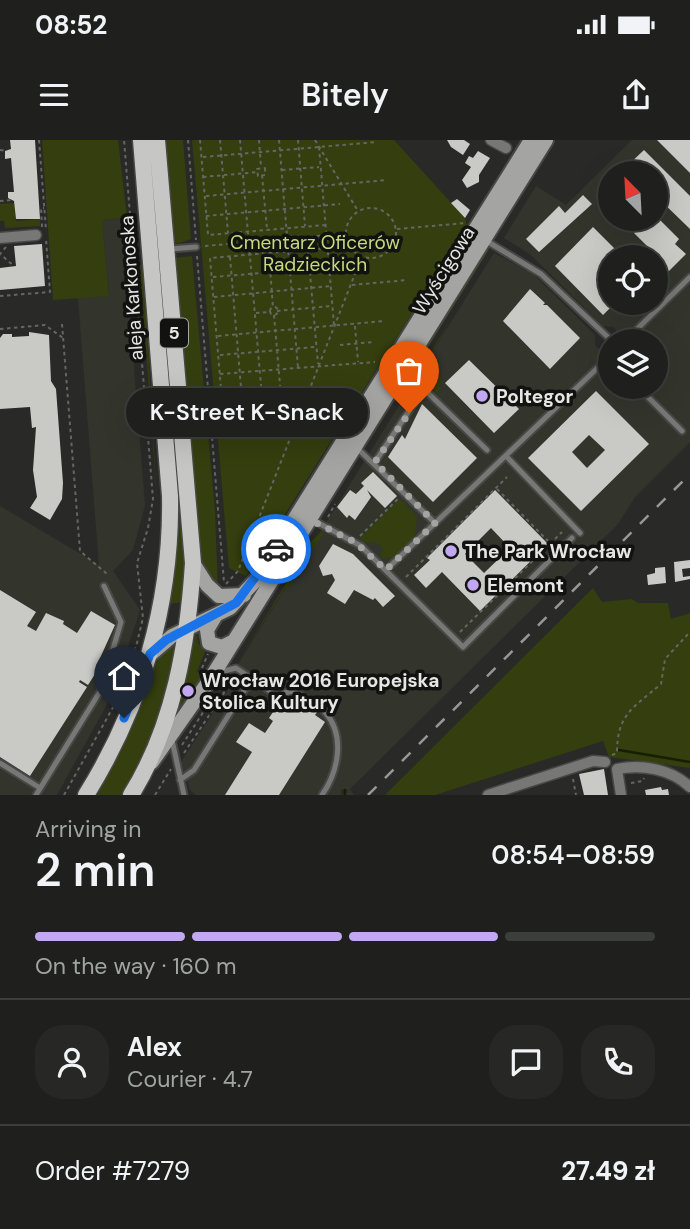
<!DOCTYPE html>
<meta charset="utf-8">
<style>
body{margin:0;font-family:"DM Sans",sans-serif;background:#272826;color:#f1f3f6;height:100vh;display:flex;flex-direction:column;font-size:26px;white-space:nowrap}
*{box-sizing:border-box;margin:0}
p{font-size:23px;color:#a1a3a4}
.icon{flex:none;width:38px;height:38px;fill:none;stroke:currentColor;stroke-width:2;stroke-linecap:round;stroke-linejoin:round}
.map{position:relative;height:655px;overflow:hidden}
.side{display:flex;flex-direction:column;background:#1f201d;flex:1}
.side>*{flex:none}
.needle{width:46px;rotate:336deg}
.controls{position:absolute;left:598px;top:21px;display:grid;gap:14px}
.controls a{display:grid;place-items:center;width:70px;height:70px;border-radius:50%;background:#1f201d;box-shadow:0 7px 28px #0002,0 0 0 2px #3c3e3b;font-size:35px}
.pin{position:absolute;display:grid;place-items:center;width:60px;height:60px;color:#fff;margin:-72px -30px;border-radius:50% 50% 50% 0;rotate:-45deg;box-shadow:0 0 7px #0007}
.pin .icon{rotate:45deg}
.courier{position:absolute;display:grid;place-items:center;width:70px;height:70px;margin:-35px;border:5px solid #1a73e8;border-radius:50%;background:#fff;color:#222;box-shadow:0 2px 9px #0007}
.bubble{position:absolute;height:49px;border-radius:24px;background:#1f201d;box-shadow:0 7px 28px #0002,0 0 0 2px #3c3e3b;font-size:23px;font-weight:600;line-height:49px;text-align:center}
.head em{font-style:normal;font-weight:600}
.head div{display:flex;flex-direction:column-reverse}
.head{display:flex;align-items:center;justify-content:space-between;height:119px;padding:0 35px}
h1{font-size:46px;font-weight:600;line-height:52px}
.bar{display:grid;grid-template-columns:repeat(4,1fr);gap:10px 7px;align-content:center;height:84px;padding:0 35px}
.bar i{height:9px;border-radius:5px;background:#3c3e3b}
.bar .active{background:#c2a8f3}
.bar p{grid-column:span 4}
.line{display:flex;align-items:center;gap:18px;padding:0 35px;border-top:2px solid #3c3e3b}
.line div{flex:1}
.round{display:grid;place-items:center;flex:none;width:74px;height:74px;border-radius:28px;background:#272826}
.status{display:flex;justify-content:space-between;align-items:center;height:49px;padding:0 35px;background:#1f201d;direction:ltr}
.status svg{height:19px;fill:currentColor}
header{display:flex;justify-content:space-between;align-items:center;height:91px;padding:0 35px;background:#1f201d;font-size:32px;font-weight:600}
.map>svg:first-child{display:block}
.built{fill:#33352d;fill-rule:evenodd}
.green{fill:#343e0e}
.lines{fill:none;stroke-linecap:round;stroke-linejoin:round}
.stream{stroke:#181e00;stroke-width:2.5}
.building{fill:#c9cac6;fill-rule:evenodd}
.lane-casing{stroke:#474845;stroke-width:9}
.street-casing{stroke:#474845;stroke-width:13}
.secondary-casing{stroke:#474845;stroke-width:18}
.primary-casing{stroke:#474845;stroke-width:19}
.path{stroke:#656663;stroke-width:2;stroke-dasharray:3.5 3.5;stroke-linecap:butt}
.lane{stroke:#777876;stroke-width:5}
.street{stroke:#777876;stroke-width:10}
.secondary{stroke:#a4a4a2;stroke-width:14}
.primary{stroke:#c6c7c4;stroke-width:16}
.rail{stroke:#979896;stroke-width:2.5;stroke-dasharray:12 12;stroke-linecap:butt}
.done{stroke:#a4a5a2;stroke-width:7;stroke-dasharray:0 12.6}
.route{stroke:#1a73e8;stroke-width:9}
.poi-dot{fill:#c2a8f3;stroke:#121211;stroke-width:2.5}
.labels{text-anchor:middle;stroke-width:7;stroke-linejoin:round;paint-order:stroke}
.shield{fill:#121211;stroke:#a6a7a5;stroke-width:2}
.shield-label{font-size:18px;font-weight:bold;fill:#e6e7e5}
.park-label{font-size:19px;fill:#c4da7b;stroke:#121211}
.street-label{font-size:19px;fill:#e6e7e5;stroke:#121211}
.poi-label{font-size:19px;font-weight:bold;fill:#e6e7e5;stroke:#121211;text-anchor:start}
</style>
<div class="status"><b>08:52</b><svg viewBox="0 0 49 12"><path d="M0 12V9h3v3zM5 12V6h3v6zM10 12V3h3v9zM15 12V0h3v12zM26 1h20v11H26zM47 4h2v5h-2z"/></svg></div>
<header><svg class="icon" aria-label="menu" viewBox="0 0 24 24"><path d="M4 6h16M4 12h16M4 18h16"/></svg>Bitely<svg class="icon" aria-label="share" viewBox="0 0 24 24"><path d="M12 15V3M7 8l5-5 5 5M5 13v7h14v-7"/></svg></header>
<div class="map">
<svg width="690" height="655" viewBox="0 0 690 655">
<rect width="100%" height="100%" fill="#292a27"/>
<path class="built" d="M632 0H690V302L635 357 618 384 350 649 354 655H343L348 650 341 649V655H196L190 650 181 622 228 550 232 534 494 113 533 134 595 195V205L611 221V247H656V201H627L613 187 603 186 530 114 504 98 536 46 566 65ZM611 33H656V79H611ZM611 117H656V163H611Z
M127 77 131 140 128 154 145 365 133 410 113 431 140 470 112 555 57 655H0V366L99 425 78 158 109 155 102 80Z"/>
<path class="green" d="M42 0H118L127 77 102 80 109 156 53 160Z
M147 0H150L185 418 184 462 168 464Z
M164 0H183L191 99 177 104 173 99Z
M192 0H394L465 78 467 86 246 436 229 428Z
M14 63 16 81 40 79V86L5 88 4 81H0V64Z
M489 110 368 303 369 297 485 111Z
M192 116 215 371 218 451 201 422 174 118Z
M143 122 157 360 140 126Z
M455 172 424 227 443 241 439 246 441 248 437 253 431 247 420 248 412 245 392 277Z
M400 359 417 376 415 397 393 417 384 419 379 415 384 410 375 401 367 403 360 398Z
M322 390 323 394 288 449 285 448 237 524 311 402Z
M593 448 602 462 632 459 638 463H668L671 479 690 473V628L609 617 603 601 435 655H385Z
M197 491 198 503 205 512 197 531 204 539 171 588Z
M178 501C171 556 149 608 122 655H93L161 514Z"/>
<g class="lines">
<path class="stream" d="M619 610 690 622
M345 650V655"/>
</g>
<path class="building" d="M10 0H35L40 79H16L14 61 8 58V52H14L11 18 5 19V11L11 9Z
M447 0H464L470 4 463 15 451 7Z
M657 0H690V33Z
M644 10 690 56V89L656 56V33H634L627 26Z
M478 11 490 18 479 35V42L467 48 462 40 471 27 465 23 469 16 473 18Z
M583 55 592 64 539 112 526 99 559 66 565 73Z
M457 59 470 70 465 78 451 63Z
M656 76 679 99 675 104 686 114 667 133 656 123 660 119 631 90 642 79H656Z
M593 87 623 117H611V163H615L603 175 555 126Z
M42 104 45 146 0 150V128L16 126 14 106Z
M530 149 545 163 543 165H547L580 198 550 229 503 181Z
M29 192 49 195 51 241 56 249 63 343 62 359 50 380 30 368 37 357 33 330 36 287 32 288 30 267 0 269V198L3 194H12V197L29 196Z
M469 220 519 269 494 293 445 243Z
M596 251 649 304 581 371 528 318ZM589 295 605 310 587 328 572 312Z
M422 264 477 318 433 362 388 317 402 295 405 299Z
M373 332 397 356 385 368 367 350 371 357 367 363 355 380 349 375 347 378 337 367 350 350 356 354 364 346 361 343Z
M495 350 548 404 480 471 442 432 426 448 414 435 430 420 427 418ZM491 388 510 408 484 433 465 414Z
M333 404 353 414 395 456 383 467 375 458 373 460 354 450 345 464 327 453 335 440 332 434 323 436 319 426Z
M690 420V428L682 429 683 437 690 436V439L675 442 674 422Z
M665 427 666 443 648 445 647 435 655 433V428Z
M0 450 36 472 27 486 36 491 46 473 64 481 63 484 77 493 91 471 115 485 96 527 99 528 88 545 80 540 79 542 87 547 30 636 0 617Z
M295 557 318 571 315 575 325 582 279 655H225L252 612 236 602 249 583 265 593 273 581 269 578 281 560Z
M604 629 608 655H584L579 634Z
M661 647 662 650 668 649 669 655H646L645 650Z"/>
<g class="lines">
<defs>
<path id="lane" d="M485 100 541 134 612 201
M170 109 196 107
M625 201 690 137
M638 247 682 291
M357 308 435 383
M506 316 580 393
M375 322 421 253 427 252 487 310
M311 379 361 406 463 507 572 398
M386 430 611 215
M220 532 236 528 276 555 293 551C303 557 317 563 325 572 346 596 338 632 322 655
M172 600 184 655
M0 623 40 648
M180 640 194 630 252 538
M36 655 101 550 121 482 104 446"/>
<path id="street" d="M491 0 506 8
M0 98 36 95
M488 655 593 621 605 622
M621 655 617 629C642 624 671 629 690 647"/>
<path id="secondary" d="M193 423 207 445 219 456 244 455
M216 475 207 490 209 503 222 507 234 501
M151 514 172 496 230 468 257 439 531 0
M152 622 211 538 546 0"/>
<path id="primary" d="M86 655C142 565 172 462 170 356L141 0
M131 655C174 586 188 502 193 423L157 0"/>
</defs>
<use href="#lane" class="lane-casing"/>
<use href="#street" class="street-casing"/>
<use href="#secondary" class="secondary-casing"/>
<use href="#primary" class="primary-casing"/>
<path class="path" d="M39 0 46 90
M188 0 196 100
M200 0 208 95 325 85
M220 0 228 93
M240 0 263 269
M259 0 261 27
M279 0 298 228
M298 0 305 86
M315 0 358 71
M319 7 334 185
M0 10 7 11
M203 17 377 2
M265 28V35L258 36 257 29Z
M282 30 319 27
M262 35 267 89
M203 37 258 32
M206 56 387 40
M0 61 12 60
M346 93a25 25 0 1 1 50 0a25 25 0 1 1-50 0Z
M206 76 340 64
M42 87 41 68H44
M397 89 466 83
M205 106 339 94
M6 107 0 114 14 126
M308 111 318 224
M269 113 273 168
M197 116 224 442
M230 117 243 271
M213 137 345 126
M352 145 407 140
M0 156 50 152 46 99
M214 157 331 146
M270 171a4 4 0 1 1 8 0a4 4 0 1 1-8 0Z
M277 171 331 166
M256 173 270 172
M274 175 282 268
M62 184 80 411 107 434
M355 186 358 222
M0 189 45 185 63 198
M218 196 384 181
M340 205 373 202
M220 215 315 207
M220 234 375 222
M302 267 223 273 210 118 327 108
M497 349 549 402
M328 377 335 364
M360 396 399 358
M406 437 507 337
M226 444 238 431 362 116
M460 492 562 392
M202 528 208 514
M182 605 213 557
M184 613 224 553 221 546
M612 615 617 613C617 574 633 568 661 544L665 519 690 492
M573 639 576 655
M631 643 643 641 644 638
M64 655 116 562 137 503 143 478 137 423 148 388 153 359 124 0
M155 655 171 629"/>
<use href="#lane" class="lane"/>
<use href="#street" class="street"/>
<use href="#secondary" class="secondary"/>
<use href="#primary" class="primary"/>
<path class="rail" d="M368 655 690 334"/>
</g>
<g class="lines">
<path class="done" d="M276 409 298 374 355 402 386 430 435 383 375 322 409 273"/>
<path class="route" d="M124 578 150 514 166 500 236 463 276 409"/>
</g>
<g class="poi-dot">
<circle cx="482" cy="256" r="7"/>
<circle cx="451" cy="411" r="7"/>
<circle cx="473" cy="445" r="7"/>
<circle cx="188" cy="551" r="7"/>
</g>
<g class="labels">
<rect class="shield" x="160" y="178.5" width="28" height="29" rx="5"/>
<g class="shield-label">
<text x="174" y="199">5</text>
</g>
<g class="park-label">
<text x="315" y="109">Cmentarz Oficerów<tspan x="315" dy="22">Radzieckich</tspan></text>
</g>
<g class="street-label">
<text transform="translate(443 130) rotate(-58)" y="7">Wyścigowa</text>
<text transform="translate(131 148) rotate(-94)" y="7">aleja Karkonoska</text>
</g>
<g class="poi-label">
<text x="496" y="263">Poltegor</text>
<text x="465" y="418">The Park Wrocław</text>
<text x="487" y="452">Elemont</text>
<text x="202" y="547">Wrocław 2016 Europejska<tspan x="202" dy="22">Stolica Kultury</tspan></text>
</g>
</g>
</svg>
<div class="controls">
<a><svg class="needle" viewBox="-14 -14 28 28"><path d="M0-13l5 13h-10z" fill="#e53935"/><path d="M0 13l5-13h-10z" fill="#a1a3a4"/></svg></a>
<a><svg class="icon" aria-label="locate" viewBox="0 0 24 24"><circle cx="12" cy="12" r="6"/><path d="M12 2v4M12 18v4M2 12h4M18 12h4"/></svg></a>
<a><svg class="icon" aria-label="layers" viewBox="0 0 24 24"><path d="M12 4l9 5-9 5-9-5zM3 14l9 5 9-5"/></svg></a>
</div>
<div class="pin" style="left:409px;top:273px;background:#ea580c"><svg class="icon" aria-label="bag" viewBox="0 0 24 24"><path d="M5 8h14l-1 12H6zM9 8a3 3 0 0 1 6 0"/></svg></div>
<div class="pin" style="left:124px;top:578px;background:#1f2937"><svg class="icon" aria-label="home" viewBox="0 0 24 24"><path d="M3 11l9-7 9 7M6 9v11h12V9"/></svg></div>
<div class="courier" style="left:276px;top:409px"><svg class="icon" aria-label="car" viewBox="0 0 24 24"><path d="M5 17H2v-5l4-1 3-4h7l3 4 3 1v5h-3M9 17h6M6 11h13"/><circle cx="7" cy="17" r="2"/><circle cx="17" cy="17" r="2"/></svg></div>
<div class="bubble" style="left:126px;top:248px;width:242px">K-Street K-Snack</div>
</div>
<section class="side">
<div class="head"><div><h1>2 min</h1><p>Arriving in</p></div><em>08:54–08:59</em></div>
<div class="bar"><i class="active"></i><i class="active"></i><i class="active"></i><i></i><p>On the way · 160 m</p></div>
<div class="line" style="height:126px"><a class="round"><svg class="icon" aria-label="person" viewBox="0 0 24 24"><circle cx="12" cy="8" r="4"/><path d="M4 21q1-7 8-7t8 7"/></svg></a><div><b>Alex</b><p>Courier · 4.7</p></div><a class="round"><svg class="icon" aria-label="chat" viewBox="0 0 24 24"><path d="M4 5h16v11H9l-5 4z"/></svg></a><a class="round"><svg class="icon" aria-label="phone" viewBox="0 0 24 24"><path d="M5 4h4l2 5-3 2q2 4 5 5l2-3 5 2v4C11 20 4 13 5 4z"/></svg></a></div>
<div class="line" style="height:91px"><div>Order #7279</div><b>27.49 zł</b></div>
</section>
